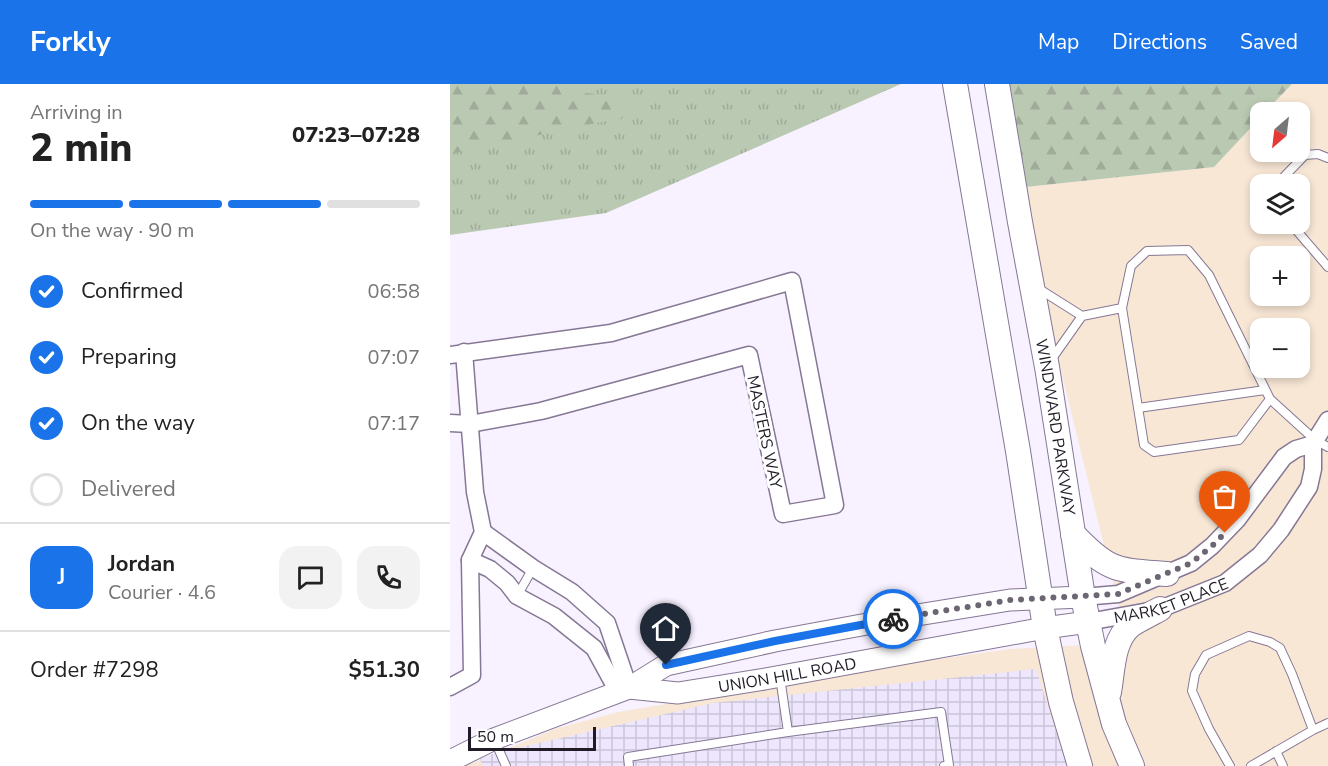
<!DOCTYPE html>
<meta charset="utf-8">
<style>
body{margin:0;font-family:"Nunito Sans",sans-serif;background:#f2f2f2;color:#222;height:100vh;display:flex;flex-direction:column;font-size:22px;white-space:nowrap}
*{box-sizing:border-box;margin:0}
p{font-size:20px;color:#767676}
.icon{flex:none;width:33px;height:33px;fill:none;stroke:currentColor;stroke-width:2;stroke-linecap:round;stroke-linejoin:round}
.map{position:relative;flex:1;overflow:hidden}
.details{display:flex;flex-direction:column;background:#fff;width:450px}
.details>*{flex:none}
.needle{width:39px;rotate:208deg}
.buttons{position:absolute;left:800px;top:18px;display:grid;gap:12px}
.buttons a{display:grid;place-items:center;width:60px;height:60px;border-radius:12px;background:#fff;box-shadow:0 3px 9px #0003;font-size:30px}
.scale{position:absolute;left:18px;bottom:15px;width:128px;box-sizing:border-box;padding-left:6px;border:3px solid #211b27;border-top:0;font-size:16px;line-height:21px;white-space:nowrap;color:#211b27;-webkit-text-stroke:4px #fff;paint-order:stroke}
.pin{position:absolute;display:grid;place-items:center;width:51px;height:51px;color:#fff;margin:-62px -26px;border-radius:50% 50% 50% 0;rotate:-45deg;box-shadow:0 0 6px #0007}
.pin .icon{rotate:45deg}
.courier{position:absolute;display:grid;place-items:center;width:60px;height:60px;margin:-30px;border:4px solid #1a73e8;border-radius:50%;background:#fff;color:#222;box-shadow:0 2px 8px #0007}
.overview em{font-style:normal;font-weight:800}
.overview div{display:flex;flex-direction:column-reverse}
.overview{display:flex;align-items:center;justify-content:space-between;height:102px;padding:0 30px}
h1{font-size:39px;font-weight:800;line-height:45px}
.bar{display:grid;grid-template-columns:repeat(4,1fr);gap:9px 6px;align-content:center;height:72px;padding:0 30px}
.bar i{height:8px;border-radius:4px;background:#e0e0e0}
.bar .on{background:#1a73e8}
.bar p{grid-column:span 4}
.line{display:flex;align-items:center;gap:15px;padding:0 30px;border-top:2px solid #e0e0e0}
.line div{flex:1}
.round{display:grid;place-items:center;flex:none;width:63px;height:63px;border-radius:18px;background:#f2f2f2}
ol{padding:0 30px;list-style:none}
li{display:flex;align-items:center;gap:18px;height:66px}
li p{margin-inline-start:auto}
li .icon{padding:6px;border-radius:50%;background:#1a73e8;color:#fff;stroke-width:4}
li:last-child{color:#767676}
li i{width:33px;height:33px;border:3px solid #e0e0e0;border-radius:50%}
header{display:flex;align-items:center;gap:36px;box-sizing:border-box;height:84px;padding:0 30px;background:#1a73e8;color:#fff}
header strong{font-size:28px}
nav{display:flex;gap:33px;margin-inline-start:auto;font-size:21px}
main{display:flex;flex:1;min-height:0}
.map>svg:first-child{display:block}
.commercial{fill:#f8e7d5;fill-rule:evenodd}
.industrial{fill:url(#industrial-grid)}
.grass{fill:url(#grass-tufts)}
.forest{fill:url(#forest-firs)}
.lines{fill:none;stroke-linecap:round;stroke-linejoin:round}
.service-casing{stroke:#867795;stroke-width:10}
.minor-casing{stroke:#867795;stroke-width:19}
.tertiary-casing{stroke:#867795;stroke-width:23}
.secondary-casing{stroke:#867795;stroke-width:26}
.service{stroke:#fff;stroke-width:8}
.minor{stroke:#fff;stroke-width:16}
.tertiary{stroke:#fff;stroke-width:21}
.secondary{stroke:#fff;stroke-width:24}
.done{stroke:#6c6673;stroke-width:6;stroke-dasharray:0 10.8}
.route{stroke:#1a73e8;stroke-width:8}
.labels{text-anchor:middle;stroke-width:6;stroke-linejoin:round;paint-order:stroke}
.street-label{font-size:16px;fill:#211b27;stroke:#fff}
</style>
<header>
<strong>Forkly</strong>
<nav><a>Map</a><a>Directions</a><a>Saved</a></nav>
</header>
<main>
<section class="details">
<div class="overview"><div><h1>2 min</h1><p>Arriving in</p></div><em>07:23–07:28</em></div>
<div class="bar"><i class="on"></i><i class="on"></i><i class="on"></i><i></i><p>On the way · 90 m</p></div>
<ol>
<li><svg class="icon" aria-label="check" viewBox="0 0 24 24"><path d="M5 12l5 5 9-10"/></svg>Confirmed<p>06:58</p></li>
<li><svg class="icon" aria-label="check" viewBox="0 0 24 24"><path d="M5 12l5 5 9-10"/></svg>Preparing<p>07:07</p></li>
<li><svg class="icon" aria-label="check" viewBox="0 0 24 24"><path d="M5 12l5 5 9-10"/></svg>On the way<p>07:17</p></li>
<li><i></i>Delivered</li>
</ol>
<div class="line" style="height:108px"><b class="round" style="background:#1a73e8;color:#fff">J</b><div><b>Jordan</b><p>Courier · 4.6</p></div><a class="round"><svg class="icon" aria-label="chat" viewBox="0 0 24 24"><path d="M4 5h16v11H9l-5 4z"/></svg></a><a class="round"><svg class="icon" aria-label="phone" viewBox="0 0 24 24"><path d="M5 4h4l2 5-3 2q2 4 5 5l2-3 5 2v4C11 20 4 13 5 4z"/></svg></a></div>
<div class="line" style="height:78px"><div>Order #7298</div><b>$51.30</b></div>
</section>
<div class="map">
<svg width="878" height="682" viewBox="0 0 878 682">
<defs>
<pattern id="industrial-grid" width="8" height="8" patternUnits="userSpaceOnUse" patternTransform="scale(1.5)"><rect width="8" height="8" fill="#ede6fc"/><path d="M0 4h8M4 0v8" fill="none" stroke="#cbc5d8"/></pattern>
<pattern id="grass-tufts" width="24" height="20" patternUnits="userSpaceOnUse" patternTransform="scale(1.5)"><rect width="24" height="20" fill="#bac9b2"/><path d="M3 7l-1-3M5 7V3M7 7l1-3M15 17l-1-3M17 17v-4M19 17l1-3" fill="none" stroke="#a0ac99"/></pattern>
<pattern id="forest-firs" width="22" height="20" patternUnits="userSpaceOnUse" patternTransform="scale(1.5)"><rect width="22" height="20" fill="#bac9b2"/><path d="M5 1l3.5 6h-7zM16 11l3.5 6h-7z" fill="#a0ac99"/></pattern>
</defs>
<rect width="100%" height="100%" fill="#f8f1ff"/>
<path class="commercial" d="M842 0H878V682H0V675L21 680 105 645 168 628 277 610 371 592 560 565 678 559 566 104 764 83 810 34V68H849V28H815ZM810 100H849V140H810ZM810 172H849V212H810ZM810 244H849V284H810Z"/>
<path class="industrial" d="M586 585 617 682H33L29 673 263 619Z"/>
<path class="grass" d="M0 0H451L156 129 0 151Z"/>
<path class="forest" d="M11 0H107L122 7 166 13 175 22 172 35 146 39 0 70V5Z
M550 0H842L815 28H810V34L764 83 566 104Z"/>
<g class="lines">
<defs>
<path id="service" d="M827 100 855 71 868 70 878 74
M841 140 878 183
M586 203 632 232 672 224
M601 276 632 232
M820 315 789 356 704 368 694 361 672 224 681 182 697 167 738 166 759 191 820 315 865 356 878 363
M688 324 815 306
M67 512 83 484
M330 593 338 648
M44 655 56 682
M826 667 833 682
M179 682 178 673 338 648 491 628 499 681 494 682
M780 682 759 645 742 607 745 590 756 571 799 552 820 558 830 564 842 590 863 646
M801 682 863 646 878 639"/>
<g id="minor">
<path d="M0 271 161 249 342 197 385 421 333 430 299 271 91 327 20 340 0 339"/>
<path d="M33 448 83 484 122 508 157 539 179 604"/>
<path d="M20 476 40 485 57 499 67 512 104 532 144 564 168 608"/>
<path d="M633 513 668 510 741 479 762 462 787 436 834 373 846 365 863 360"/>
<path id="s1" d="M638 538 710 525 775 499 810 471 831 446 859 403 863 385V360L878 336"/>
<path d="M0 603 22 591 20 476 33 448 25 408 14 268"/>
</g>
<g id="tertiary">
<path id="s2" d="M179 604 228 609 315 595 595 544 638 538"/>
<path d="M0 677 44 655 179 604 216 581 325 557 455 533 560 516 633 513"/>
</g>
<g id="secondary">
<path d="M505 0 568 367 595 544 611 618 630 682"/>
<path id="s3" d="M547 0 570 138 597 283 633 513 643 562 664 640 682 682"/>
<path d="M623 450C659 488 666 486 717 490"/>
<path d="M659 608C663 587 662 556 681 541 690 535 701 530 710 525"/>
</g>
</defs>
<use href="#service" class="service-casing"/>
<use href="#minor" class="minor-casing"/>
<use href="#tertiary" class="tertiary-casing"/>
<use href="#secondary" class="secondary-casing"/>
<use href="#service" class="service"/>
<use href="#minor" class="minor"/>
<use href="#tertiary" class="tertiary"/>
<use href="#secondary" class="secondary"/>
</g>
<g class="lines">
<path class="done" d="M443 535 560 516 668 510 741 479 762 462 775 449"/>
<path class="route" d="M216 581 325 557 443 535"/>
</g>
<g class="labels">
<g class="street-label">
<text dy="6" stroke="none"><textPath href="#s3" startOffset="348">WINDWARD PARKWAY</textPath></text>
<text transform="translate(315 348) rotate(78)" y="6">MASTERS WAY</text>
<text dy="6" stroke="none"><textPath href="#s1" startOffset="86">MARKET PLACE</textPath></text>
<text dy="6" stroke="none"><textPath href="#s2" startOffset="160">UNION HILL ROAD</textPath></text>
</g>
</g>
</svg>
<div class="buttons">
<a><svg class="needle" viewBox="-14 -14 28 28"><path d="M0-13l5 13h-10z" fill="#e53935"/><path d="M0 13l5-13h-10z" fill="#767676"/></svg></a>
<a><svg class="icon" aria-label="layers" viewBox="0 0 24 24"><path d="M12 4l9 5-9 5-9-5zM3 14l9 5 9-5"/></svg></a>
<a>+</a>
<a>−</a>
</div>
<div class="scale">50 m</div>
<div class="pin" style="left:775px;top:449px;background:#ea580c"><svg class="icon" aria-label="bag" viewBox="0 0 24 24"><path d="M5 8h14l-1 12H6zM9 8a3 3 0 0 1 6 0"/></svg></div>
<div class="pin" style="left:216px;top:581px;background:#1f2937"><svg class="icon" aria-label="home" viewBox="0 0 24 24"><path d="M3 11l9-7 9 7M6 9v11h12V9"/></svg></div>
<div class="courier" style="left:443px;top:535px"><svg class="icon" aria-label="bike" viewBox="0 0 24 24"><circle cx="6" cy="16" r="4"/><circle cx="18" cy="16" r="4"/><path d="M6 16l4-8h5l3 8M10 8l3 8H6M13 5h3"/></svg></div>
</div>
</main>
